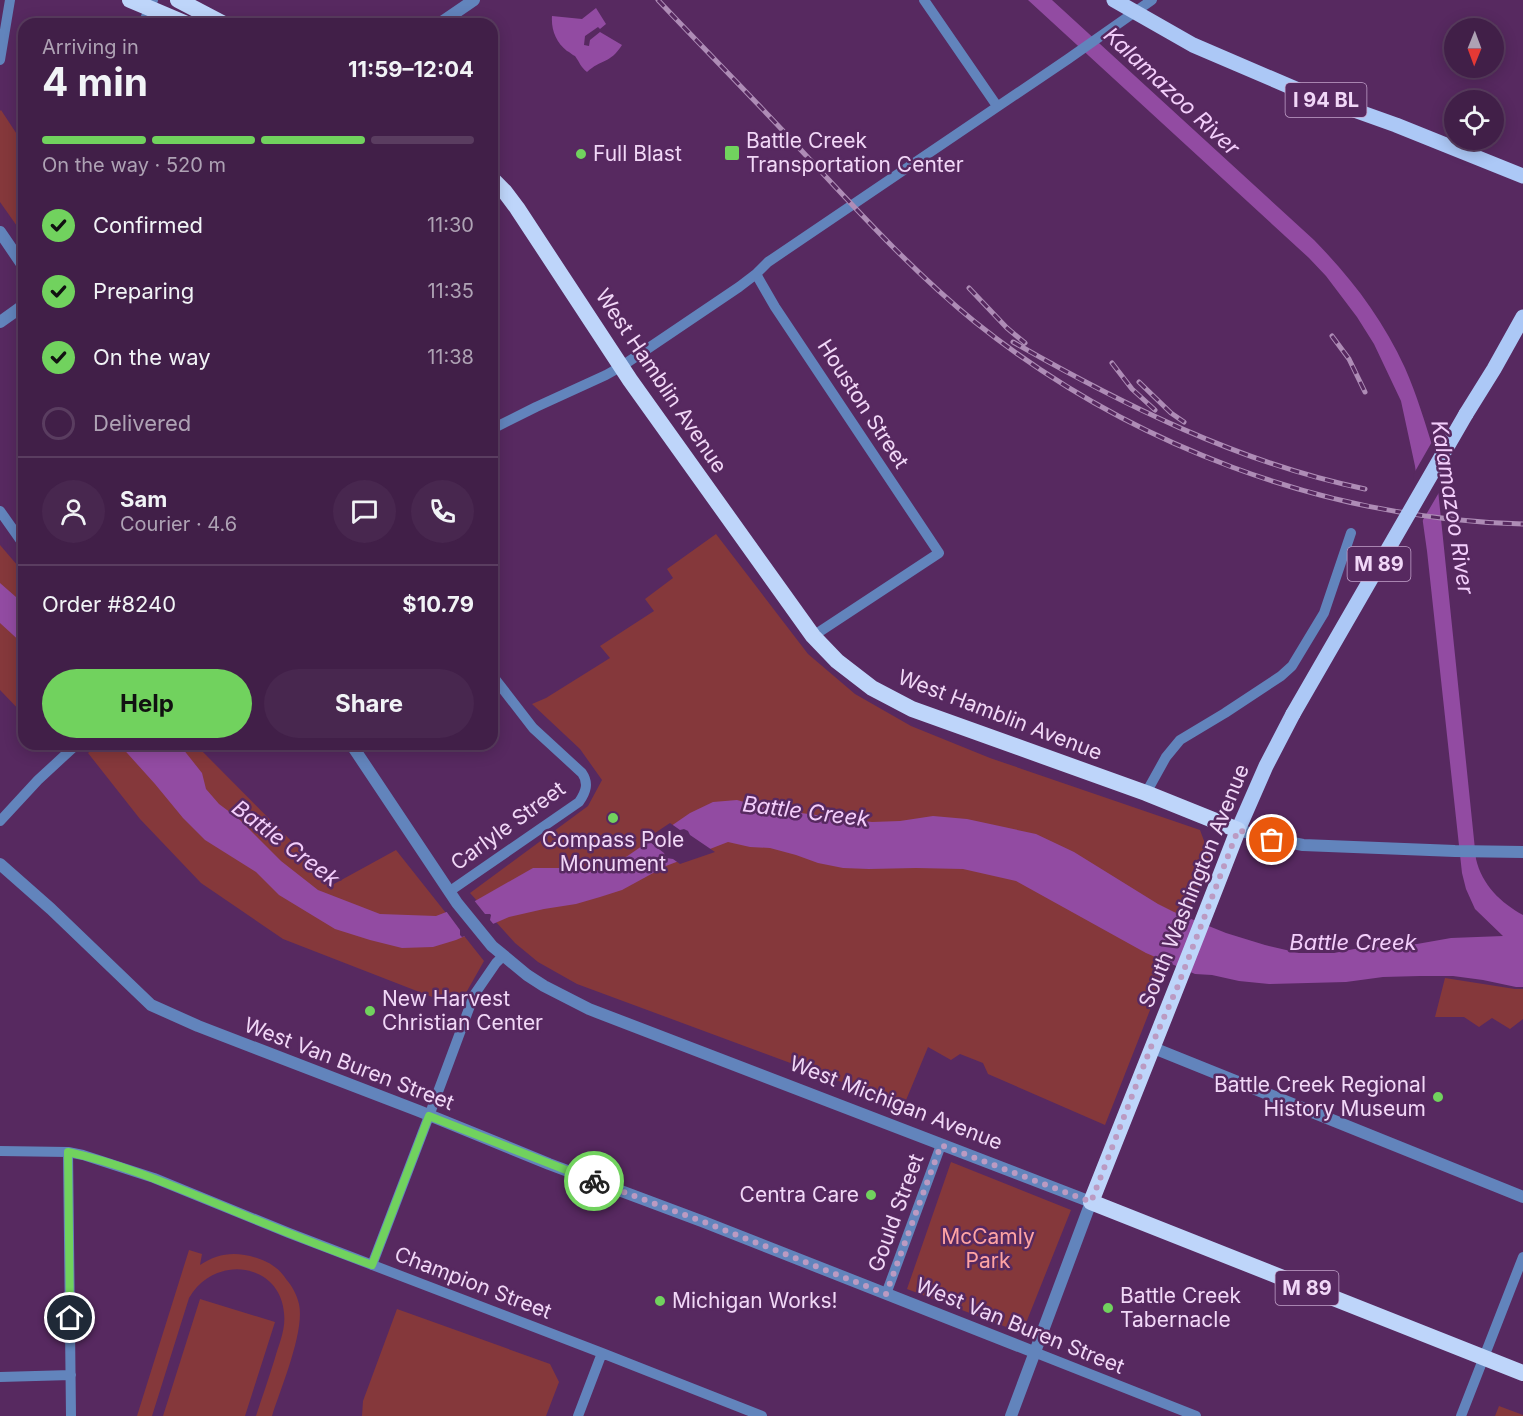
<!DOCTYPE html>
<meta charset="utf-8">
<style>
body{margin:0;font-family:Inter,sans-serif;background:#48274f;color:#f1f3f6;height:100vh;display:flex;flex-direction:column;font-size:22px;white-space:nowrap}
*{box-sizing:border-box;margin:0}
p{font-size:20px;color:#aea2b4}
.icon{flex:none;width:33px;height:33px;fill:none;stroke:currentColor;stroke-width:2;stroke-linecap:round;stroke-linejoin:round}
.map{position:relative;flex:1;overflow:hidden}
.side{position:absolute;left:18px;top:18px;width:480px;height:732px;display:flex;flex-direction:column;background:#411f48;border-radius:18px;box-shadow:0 3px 15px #0003,0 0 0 2px #5a3d60}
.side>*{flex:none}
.needle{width:39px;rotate:181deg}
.tools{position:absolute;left:1444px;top:18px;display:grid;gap:12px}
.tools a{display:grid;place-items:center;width:60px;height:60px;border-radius:50%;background:#411f48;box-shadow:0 3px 15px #0003,0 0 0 2px #5a3d60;font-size:30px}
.pin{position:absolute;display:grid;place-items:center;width:51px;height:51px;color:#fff;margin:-26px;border:3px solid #fff;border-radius:50%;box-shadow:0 2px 6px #0007}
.courier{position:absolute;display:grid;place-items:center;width:60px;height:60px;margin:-30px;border:4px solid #71d25e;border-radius:50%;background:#fff;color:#222;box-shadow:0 2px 8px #0007}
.overview em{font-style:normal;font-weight:700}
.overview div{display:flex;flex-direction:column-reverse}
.overview{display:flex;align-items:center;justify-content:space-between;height:102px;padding:0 24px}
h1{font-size:39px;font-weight:700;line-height:45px}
.bar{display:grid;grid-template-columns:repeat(4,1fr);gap:9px 6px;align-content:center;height:72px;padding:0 24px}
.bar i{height:8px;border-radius:4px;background:#5a3d60}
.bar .active{background:#71d25e}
.bar p{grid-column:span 4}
.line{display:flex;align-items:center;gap:15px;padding:0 24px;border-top:2px solid #5a3d60}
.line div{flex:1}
.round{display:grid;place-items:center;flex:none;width:63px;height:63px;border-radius:32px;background:#48274f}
ol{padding:0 24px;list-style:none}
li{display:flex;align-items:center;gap:18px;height:66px}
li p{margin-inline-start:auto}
li .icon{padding:6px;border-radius:50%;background:#71d25e;color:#111;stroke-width:4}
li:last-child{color:#aea2b4}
li i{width:33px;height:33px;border:3px solid #5a3d60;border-radius:50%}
.primary-button{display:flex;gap:12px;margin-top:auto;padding:12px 24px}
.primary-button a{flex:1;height:69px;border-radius:36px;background:#71d25e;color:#111;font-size:24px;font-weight:700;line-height:69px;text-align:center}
.primary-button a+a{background:#48274f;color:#f1f3f6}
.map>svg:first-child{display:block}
.green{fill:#85383b}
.water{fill:#924ba2}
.pier{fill:#572960}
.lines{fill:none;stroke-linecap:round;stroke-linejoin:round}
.minor{stroke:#6284bc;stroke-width:10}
.tertiary{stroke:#6284bc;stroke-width:12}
.primary{stroke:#acc8f6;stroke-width:15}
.trunk{stroke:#bed5fa;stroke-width:16}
.rail-casing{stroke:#ae8cb6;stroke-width:5}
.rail{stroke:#572960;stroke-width:3;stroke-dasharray:9;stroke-linecap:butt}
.primary-bridge{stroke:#acc8f6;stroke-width:15}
.done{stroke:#bb9ac2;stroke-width:6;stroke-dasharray:0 10.8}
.route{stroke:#71d25e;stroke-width:8}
.poi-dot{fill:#71d25e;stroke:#572960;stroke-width:2}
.labels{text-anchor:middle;stroke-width:5;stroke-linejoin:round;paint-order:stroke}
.shield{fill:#572960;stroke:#c3a3ca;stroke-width:1.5}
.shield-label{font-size:20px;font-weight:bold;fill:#f1d7f7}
.poi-label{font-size:21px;fill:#f1d7f7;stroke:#572960;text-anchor:start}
.street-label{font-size:21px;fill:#f1d7f7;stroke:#572960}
.park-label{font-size:21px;fill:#ffa4a3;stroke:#572960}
.water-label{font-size:22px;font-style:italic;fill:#f3cefb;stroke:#572960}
</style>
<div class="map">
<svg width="1523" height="1416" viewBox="0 0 1523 1416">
<rect width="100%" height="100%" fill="#572960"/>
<path class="green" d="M1 110 24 145V236L0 202V111Z
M716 534 808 654 855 694 911 726 990 758 1200 830 1210 857 1105 1125 988 1074 983 1063 960 1054 951 1060 928 1047 904 1105 577 984 538 962 515 943 470 893 588 806 602 780 580 749 532 704 546 698 610 658 600 646 654 611 645 599 673 578 667 569Z
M0 545 24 573V715L0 690Z
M100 744H195L334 884 396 850 484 961 458 1007 283 939 201 883 140 819 88 753Z
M1445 978 1515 989H1523V1019L1510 1029 1492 1018 1479 1027 1464 1017H1435Z
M951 1162 1071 1210 1022 1333 907 1289Z
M189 1250 202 1254 200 1265C218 1253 235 1251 257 1258 269 1262 279 1268 286 1279 292 1286 297 1295 299 1304 305 1331 281 1388 272 1416H256C262 1397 269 1378 275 1358 279 1344 286 1329 284 1313 280 1262 214 1254 189 1298L152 1416H137Z
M200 1299 275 1322 245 1416H163Z
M397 1309 550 1364 559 1382 546 1416H362L363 1401Z
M1499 1406 1523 1415V1416H1495Z"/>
<path class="water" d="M1028 0H1052L1314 240C1352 279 1382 318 1405 368 1417 395 1425 423 1434 451L1476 859C1482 885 1501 903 1523 915V987H1516L1483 980 1453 976H1420L1383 977 1346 982 1269 984 1239 981 1212 975 1195 974 1146 953 1016 881 963 869 916 868 869 869 843 868 818 863 796 855 770 848 750 847 728 842 666 866 622 890 600 897 576 904 544 909 509 917 456 940 433 947 402 948 370 940 335 929 279 895 256 872 205 840 183 818 155 784 119 744H179L202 773 206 789 219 804 239 819 281 861 318 890 380 914 436 916 475 901 533 868H562L588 872 610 868 690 813 713 802 737 800 769 809 872 822 900 821 933 816 967 819 1036 834 1074 852 1158 904 1174 912 1226 933 1265 945 1299 953H1334L1354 949 1417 944 1451 938 1503 936 1475 909 1466 889 1462 873 1427 551 1415 466 1401 401 1374 344 1357 317 1326 276 1309 258Z
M596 8 606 24 600 29 598 27 585 36 584 45 589 46 590 40 600 32 622 45C610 64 601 59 587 72 580 66 580 63 575 56 574 56 568 51 567 51 556 42 551 30 552 16L582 19Z
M0 583 24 604V645L0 623Z"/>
<path class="pier" d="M1433 440 1437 451 1441 489 1420 525 1413 475Z
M670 823 680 830 684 829 688 831 690 835 715 852 680 864 673 859 666 858 664 853 646 839Z
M473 899 485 914H490L491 915 490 920 495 926 467 938 465 936 462 937 460 935V930L446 911 453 907Z"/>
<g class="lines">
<path class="minor" d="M924 0 997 106
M143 24 153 0
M0 60 10 0
M756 274 775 307 939 553 813 636
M492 429 536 407 606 375 622 366 739 287 756 274 768 262 1068 59 1152 0
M0 511 24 545
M1146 793 1166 757 1180 740 1225 713 1281 676 1292 666 1324 613 1351 533
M0 821 38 780 77 744
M450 891 579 802C586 792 589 783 582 773L533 728 492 675
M0 1151 68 1152 83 1155 154 1178 289 1233 602 1353 762 1416
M68 1152 71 1416
M372 1265 429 1116 474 995 496 963 503 956
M886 1294 941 1145
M1034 1352 1196 1416
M0 1377 71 1375
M578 1416 602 1353
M1461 1416 1523 1257"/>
<path class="tertiary" d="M439 24 474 0
M0 232 24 267
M0 322 24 305
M351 744 457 903 492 946 527 975 544 986 589 1009 1091 1202 1011 1416
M1238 830 1272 839 1303 845 1455 851 1523 852
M0 864 51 909 151 1005 198 1026 419 1111 549 1164 704 1222 1034 1352
M1151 1047 1523 1197"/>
<path class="primary" d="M1114 0 1193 45 1298 90 1396 125 1523 176
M1466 414 1494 369 1523 317
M1238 830 1266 766 1293 714"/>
<path class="trunk" d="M130 0 187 24
M178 0 224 24
M492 179 505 192 517 208 630 380 813 636 837 661 872 688 912 709 1146 793 1238 830C1190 955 1140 1078 1091 1202L1523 1373"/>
<defs>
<path id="rail" d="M658 0C705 50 753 98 800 149 856 209 911 270 975 322 1129 445 1325 519 1523 524
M969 288 1007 328 1025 343
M1332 336 1349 359 1365 392
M1013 342C1123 405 1240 463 1365 489
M1112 363 1132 389 1155 410
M1139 382 1171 413 1184 422"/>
</defs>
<use href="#rail" class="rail-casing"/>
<use href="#rail" class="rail"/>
<path class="primary-bridge" d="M1293 714 1466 414"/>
</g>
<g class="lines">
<path class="done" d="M594 1181 704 1222 886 1294 941 1145 1091 1202 1151 1047 1177 988 1238 830 1272 840"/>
<path class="route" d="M70 1318 68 1152C123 1164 175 1187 227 1208 275 1228 323 1247 372 1265L429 1116 594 1181"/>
</g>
<g class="poi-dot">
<rect x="724" y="145" width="16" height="16" rx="3"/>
<circle cx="581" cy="154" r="6"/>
<circle cx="613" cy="818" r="6"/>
<circle cx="370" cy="1011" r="6"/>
<circle cx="1438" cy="1097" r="6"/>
<circle cx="871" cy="1195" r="6"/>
<circle cx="660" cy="1301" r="6"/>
<circle cx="1108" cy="1308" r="6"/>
</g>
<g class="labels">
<g class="shield">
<rect x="1285.5" y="83" width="81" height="34" rx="4.5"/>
<rect x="1347.5" y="547" width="63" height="34" rx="4.5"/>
<rect x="1275.5" y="1271" width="63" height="34" rx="4.5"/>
</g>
<g class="shield-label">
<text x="1326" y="107">I 94 BL</text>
<text x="1379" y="571">M 89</text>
<text x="1307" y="1295">M 89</text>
</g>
<g class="poi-label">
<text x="746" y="148">Battle Creek<tspan x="746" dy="24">Transportation Center</tspan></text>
<text x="593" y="161">Full Blast</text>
<text x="613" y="847" text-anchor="middle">Compass Pole<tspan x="613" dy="24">Monument</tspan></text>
<text x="382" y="1006">New Harvest<tspan x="382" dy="24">Christian Center</tspan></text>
<text x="1426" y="1092" text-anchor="end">Battle Creek Regional<tspan x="1426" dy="24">History Museum</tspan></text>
<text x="859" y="1202" text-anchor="end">Centra Care</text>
<text x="1120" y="1303">Battle Creek<tspan x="1120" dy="24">Tabernacle</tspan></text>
<text x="672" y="1308">Michigan Works!</text>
</g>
<g class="street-label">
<text transform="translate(661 381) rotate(56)" y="7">West Hamblin Avenue</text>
<text transform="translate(863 404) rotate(57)" y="7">Houston Street</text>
<text transform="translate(1000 715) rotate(21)" y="7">West Hamblin Avenue</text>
<text transform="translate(508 826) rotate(-36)" y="7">Carlyle Street</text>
<text transform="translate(1194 886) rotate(-68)" y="7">South Washington Avenue</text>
<text transform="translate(349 1064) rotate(21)" y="7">West Van Buren Street</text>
<text transform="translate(896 1103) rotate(21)" y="7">West Michigan Avenue</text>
<text transform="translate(896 1213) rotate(-70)" y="7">Gould Street</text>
<text transform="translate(473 1283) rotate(21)" y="7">Champion Street</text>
<text transform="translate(1020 1326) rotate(22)" y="7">West Van Buren Street</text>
</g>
<g class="park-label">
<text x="988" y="1244">McCamly<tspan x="988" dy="24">Park</tspan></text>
</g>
<g class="water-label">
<text transform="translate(1172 91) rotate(43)" y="8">Kalamazoo River</text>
<text transform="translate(1453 507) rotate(81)" y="8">Kalamazoo River</text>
<text transform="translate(806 811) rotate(7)" y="8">Battle Creek</text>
<text transform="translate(286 843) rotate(37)" y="8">Battle Creek</text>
<text x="1353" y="950">Battle Creek</text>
</g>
</g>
</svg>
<div class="tools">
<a><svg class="needle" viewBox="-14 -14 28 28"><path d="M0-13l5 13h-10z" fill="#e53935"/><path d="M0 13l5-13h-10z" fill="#aea2b4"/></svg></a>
<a><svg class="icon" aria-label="locate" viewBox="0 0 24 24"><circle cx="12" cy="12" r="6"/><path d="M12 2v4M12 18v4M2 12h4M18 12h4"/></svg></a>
</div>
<div class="pin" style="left:1272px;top:840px;background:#ea580c"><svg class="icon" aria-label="bag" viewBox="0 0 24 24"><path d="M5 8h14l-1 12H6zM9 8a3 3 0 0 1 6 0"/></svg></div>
<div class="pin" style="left:70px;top:1318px;background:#1f2937"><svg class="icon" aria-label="home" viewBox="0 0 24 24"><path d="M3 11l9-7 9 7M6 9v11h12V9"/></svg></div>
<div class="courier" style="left:594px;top:1181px"><svg class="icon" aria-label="bike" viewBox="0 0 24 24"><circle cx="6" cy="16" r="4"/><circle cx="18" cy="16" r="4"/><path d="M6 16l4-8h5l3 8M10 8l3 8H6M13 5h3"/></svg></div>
<section class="side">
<div class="overview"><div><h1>4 min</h1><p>Arriving in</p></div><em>11:59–12:04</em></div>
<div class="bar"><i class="active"></i><i class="active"></i><i class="active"></i><i></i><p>On the way · 520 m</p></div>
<ol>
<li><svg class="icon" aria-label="check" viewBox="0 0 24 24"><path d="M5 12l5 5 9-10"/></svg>Confirmed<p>11:30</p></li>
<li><svg class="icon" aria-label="check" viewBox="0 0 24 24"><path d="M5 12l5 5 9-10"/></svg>Preparing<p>11:35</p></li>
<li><svg class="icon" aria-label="check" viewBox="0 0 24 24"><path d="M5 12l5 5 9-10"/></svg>On the way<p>11:38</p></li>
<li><i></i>Delivered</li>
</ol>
<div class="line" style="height:108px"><a class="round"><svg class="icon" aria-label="person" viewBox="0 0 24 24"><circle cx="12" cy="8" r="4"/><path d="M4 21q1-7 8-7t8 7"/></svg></a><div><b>Sam</b><p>Courier · 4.6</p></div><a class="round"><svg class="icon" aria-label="chat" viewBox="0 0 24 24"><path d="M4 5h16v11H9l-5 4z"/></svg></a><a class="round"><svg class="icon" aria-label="phone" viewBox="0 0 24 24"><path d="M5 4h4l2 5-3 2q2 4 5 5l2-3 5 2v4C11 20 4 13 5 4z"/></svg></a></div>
<div class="line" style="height:78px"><div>Order #8240</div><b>$10.79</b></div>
<div class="primary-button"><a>Help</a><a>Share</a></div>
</section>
</div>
